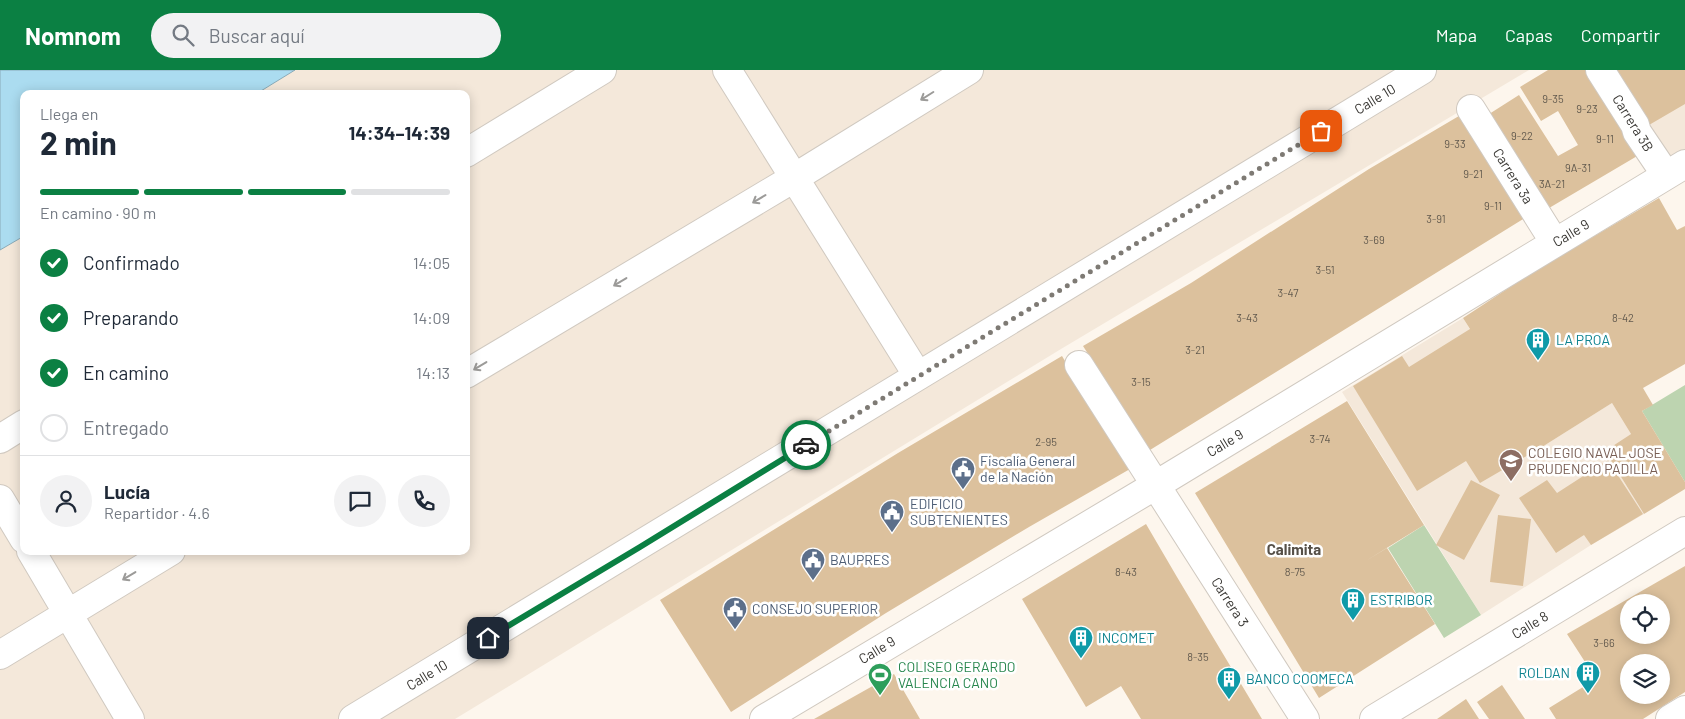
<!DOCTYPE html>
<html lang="es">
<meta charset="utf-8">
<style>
body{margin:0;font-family:Barlow,sans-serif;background:#f2f2f3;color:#1f2937;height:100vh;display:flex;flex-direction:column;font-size:19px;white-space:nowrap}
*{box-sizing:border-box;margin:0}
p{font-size:16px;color:#747a83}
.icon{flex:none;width:28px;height:28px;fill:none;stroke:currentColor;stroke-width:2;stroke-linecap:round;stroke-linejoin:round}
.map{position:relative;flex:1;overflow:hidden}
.details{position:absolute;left:20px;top:20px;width:450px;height:465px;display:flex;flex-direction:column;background:#fff;border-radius:10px;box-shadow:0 2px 12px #0003}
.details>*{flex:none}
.tools{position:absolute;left:1620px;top:524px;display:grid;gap:10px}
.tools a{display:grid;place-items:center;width:50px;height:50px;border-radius:50%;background:#fff;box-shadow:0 2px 12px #0003;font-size:25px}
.pin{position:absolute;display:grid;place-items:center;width:42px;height:42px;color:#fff;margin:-21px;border-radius:10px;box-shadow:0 2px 8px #0006}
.courier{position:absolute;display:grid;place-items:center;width:50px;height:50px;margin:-25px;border:4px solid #0b8043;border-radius:50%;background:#fff;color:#222;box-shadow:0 1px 6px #0007}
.overview em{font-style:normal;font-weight:700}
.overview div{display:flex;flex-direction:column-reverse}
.overview{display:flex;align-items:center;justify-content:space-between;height:85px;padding:0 20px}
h1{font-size:32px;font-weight:700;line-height:38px}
.bar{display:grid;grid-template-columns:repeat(4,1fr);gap:8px 5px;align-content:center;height:60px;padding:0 20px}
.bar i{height:6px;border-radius:4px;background:#e0e1e3}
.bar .selected{background:#0b8043}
.bar p{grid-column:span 4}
.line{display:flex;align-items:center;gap:12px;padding:0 20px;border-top:1px solid #e0e1e3}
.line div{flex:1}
.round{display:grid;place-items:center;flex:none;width:52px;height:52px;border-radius:26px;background:#f2f2f3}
ol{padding:0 20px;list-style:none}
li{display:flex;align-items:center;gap:15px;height:55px}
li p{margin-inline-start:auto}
li .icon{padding:5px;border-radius:50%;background:#0b8043;color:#fff;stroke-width:4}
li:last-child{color:#747a83}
li i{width:28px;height:28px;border:2px solid #e0e1e3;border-radius:50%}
header{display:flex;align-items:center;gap:30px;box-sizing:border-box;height:70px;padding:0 25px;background:#0b8043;color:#fff}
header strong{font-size:24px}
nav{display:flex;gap:28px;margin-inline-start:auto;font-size:18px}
.search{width:350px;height:45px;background:#f2f2f3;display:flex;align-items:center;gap:12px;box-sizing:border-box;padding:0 18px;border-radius:28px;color:#747a83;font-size:19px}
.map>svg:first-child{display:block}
.built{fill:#f4e8da}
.green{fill:#bdd4b0}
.water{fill:#abdcf0;stroke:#89aab7}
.building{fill:#dcc19d;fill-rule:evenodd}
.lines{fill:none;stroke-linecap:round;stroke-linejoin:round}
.minor-casing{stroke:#d0c9c0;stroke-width:30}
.minor{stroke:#fff;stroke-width:28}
.oneway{stroke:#9c9b99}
.done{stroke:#7e7a74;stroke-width:5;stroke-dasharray:0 9}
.route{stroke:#0b8043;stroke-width:6}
.labels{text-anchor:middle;stroke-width:5;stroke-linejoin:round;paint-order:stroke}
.number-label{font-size:11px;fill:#625a4e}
.street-label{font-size:14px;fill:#393733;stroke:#fff}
.culture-label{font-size:14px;fill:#0d838f;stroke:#fff;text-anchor:start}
.education-label{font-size:14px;fill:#785e54;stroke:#fff;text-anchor:start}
.service-label{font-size:14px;fill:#4e5e75;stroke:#fff;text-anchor:start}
.leisure-label{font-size:14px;fill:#27864d;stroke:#fff;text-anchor:start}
.neighbourhood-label{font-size:15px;font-weight:bold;fill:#554f47;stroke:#fff}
</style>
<header>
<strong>Nomnom</strong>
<div class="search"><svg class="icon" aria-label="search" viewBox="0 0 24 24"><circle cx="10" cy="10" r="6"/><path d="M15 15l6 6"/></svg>Buscar aquí</div>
<nav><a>Mapa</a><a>Capas</a><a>Compartir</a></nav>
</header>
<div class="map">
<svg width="1685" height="649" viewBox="0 0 1685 649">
<rect width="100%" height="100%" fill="#fdf6ed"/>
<path class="built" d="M295 0H1529L1061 279 455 649H0V180L24 166V481H466V24H256Z
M1685 0V94L1666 105 1637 63Z
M1463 248 1542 377 1612 333 1631 364 1605 381 1644 444 1591 475 1481 545 1342 322Z"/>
<path class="green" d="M1685 315V412L1642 341Z
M1424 455 1481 545 1444 568 1388 478Z"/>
<path class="water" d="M0 0H295L256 24H24V166L0 180Z"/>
<path class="building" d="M1548 0H1594L1644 82 1544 141 1486 46 1519 25 1558 86 1578 75 1558 41 1541 51 1520 17Z
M1600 0H1685V34L1637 62Z
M1464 43 1528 146 1150 380 1083 276 1191 213 1369 99Z
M1659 128 1677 160 1685 156V294L1643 318 1653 335 1642 341 1685 412V419L1644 444 1605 381 1631 364 1612 333 1542 377 1480 413 1466 391 1417 421 1353 316 1402 286 1409 297 1470 259 1463 248 1533 202Z
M1062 286 1130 399 1029 457 886 543 731 642 660 530 898 383Z
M1347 331 1424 455 1364 492 1387 478 1435 554 1319 628 1195 423Z
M1608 390 1643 444 1591 475 1584 465 1556 483 1519 428 1547 410 1557 423Z
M1471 410 1500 425 1464 490 1436 475Z
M1498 445 1531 449 1523 516 1490 512Z
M1146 454 1177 507 1262 649H1141L1121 616 1086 637 1022 529Z
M1685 496V622L1643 649H1556L1549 638 1596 609 1567 564ZM1629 532H1661V565H1629ZM1629 592H1661V625H1629Z
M894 604 920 649H814Z
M1502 615 1525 649H1489L1477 632Z
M1466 629 1479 649H1437Z"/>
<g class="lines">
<defs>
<path id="minor" d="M727 0 918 306
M1600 0 1635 55 1637 62 1666 105
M1471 39 1555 173
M466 83 602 0
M1079 295 1305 649
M466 304 794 108 969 0
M0 369 24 354
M0 429 24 469
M31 481 130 649
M0 585 171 481
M353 649C711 435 1066 216 1422 0
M764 649 1156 415 1685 94
M1374 649 1685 461
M1670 649 1685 640"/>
</defs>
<use href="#minor" class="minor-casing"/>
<use href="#minor" class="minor"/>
</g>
<defs><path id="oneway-shaft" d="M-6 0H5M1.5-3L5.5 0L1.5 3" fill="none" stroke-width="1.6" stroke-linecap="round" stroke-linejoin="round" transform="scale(1.25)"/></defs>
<g class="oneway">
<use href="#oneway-shaft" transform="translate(927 26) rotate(148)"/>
<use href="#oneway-shaft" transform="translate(759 129) rotate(149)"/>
<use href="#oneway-shaft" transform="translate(620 212) rotate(149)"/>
<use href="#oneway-shaft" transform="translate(480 296) rotate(149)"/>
<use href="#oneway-shaft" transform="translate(129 506) rotate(149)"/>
</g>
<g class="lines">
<path class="done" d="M806 375 1321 61"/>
<path class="route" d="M488 568 640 477 806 375"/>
</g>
<defs>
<symbol id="building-pin" viewBox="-11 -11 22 30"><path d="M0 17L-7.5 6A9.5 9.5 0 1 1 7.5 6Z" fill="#0f9aa8" stroke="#fff"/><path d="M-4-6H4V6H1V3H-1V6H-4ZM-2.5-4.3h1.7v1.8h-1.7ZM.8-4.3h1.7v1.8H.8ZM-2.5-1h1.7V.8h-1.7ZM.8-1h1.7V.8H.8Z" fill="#fff"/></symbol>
<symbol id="school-pin" viewBox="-11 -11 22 30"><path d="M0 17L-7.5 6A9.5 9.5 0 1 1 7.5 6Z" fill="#8d6e63" stroke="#fff"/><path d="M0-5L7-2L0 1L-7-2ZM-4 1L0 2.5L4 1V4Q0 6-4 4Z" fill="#fff"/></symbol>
<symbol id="civic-pin" viewBox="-11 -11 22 30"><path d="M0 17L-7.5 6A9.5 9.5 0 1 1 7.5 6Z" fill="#5c6f8a" stroke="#fff"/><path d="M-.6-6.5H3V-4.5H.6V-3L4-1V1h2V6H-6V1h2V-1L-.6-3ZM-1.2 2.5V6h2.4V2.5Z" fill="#fff"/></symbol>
<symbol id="stadium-pin" viewBox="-11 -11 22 30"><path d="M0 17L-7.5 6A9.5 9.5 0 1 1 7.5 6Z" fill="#2e9e5b" stroke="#fff"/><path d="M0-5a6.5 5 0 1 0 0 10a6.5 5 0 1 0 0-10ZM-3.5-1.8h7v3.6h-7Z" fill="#fff"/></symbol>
</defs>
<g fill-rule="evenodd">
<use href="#building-pin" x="1524" y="256" width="28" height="38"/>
<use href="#school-pin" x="1497" y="377" width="28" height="38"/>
<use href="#civic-pin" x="949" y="385" width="28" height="38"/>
<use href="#civic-pin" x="878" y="428" width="28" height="38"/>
<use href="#civic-pin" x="799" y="476" width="28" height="38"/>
<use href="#building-pin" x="1339" y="516" width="28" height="38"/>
<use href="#civic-pin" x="721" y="525" width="28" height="38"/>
<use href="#building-pin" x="1067" y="554" width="28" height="38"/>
<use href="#building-pin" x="1574" y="589" width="28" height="38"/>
<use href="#stadium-pin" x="866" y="591" width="28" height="38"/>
<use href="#building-pin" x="1215" y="595" width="28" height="38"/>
</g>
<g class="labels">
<g class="number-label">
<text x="1553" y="33">9-35</text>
<text x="1587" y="43">9-23</text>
<text x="1522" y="70">9-22</text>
<text x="1605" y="73">9-11</text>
<text x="1455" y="78">9-33</text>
<text x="1578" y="102">9A-31</text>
<text x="1473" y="108">9-21</text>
<text x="1552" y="118">3A-21</text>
<text x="1493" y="140">9-11</text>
<text x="1436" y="153">3-91</text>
<text x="1374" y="174">3-69</text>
<text x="1325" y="204">3-51</text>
<text x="1288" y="227">3-47</text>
<text x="1247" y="252">3-43</text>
<text x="1623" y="252">8-42</text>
<text x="1195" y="284">3-21</text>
<text x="1141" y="316">3-15</text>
<text x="1320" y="373">3-74</text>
<text x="1046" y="376">2-95</text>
<text x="1126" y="506">8-43</text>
<text x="1295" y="506">8-75</text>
<text x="1604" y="577">3-66</text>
<text x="1198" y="591">8-35</text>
</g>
<g class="street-label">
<text transform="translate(1375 29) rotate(-31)" y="5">Calle 10</text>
<text transform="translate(1633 53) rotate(58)" y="5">Carrera 3B</text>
<text transform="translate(1513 106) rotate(58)" y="5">Carrera 3a</text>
<text transform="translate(1571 163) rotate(-31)" y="5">Calle 9</text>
<text transform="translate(1225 373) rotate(-31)" y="5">Calle 9</text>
<text transform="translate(1230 532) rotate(57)" y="5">Carrera 3</text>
<text transform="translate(1530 555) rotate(-31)" y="5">Calle 8</text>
<text transform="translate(877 580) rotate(-31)" y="5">Calle 9</text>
<text transform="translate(427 605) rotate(-31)" y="5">Calle 10</text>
</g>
<g class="culture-label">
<text x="1556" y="275">LA PROA</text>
<text x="1370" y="535">ESTRIBOR</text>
<text x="1098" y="573">INCOMET</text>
<text x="1570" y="608" text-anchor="end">ROLDAN</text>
<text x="1246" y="614">BANCO COOMECA</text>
</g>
<g class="education-label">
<text x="1528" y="388">COLEGIO NAVAL JOSE<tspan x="1528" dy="16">PRUDENCIO PADILLA</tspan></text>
</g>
<g class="service-label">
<text x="980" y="396">Fiscalía General<tspan x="980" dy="16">de la Nación</tspan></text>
<text x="910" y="439">EDIFICIO<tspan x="910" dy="16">SUBTENIENTES</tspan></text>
<text x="830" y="495">BAUPRES</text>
<text x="752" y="544">CONSEJO SUPERIOR</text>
</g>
<g class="leisure-label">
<text x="898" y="602">COLISEO GERARDO<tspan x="898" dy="16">VALENCIA CANO</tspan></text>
</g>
<g class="neighbourhood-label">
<text x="1294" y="485">Calimita</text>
</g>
</g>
</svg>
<div class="tools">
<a><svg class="icon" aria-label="locate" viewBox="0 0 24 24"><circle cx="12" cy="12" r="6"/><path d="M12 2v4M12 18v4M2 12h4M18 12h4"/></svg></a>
<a><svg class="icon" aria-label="layers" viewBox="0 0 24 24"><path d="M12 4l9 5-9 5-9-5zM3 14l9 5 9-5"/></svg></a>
</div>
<div class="pin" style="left:1321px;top:61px;background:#ea580c"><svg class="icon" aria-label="bag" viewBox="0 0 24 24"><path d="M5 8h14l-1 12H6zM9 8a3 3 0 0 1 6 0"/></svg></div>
<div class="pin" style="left:488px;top:568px;background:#1f2937"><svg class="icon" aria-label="home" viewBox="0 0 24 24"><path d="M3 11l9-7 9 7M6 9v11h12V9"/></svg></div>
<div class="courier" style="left:806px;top:375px"><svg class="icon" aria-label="car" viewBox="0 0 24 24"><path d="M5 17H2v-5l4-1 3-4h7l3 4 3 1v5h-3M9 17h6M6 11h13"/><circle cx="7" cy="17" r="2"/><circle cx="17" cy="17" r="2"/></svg></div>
<section class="details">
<div class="overview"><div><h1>2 min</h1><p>Llega en</p></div><em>14:34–14:39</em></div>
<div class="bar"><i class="selected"></i><i class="selected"></i><i class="selected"></i><i></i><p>En camino · 90 m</p></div>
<ol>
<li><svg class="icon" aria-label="check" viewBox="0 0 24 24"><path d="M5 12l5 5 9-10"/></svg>Confirmado<p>14:05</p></li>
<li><svg class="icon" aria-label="check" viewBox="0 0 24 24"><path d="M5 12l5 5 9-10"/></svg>Preparando<p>14:09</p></li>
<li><svg class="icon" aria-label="check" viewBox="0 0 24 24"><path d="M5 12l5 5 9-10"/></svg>En camino<p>14:13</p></li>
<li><i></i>Entregado</li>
</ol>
<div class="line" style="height:90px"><a class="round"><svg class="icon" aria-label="person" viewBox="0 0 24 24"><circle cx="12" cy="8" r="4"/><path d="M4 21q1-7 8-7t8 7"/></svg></a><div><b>Lucía</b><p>Repartidor · 4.6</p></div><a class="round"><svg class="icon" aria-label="chat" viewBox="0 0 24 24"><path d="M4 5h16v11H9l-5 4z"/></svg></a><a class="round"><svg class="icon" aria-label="phone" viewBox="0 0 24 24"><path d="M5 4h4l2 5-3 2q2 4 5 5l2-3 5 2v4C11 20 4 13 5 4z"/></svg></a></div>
</section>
</div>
